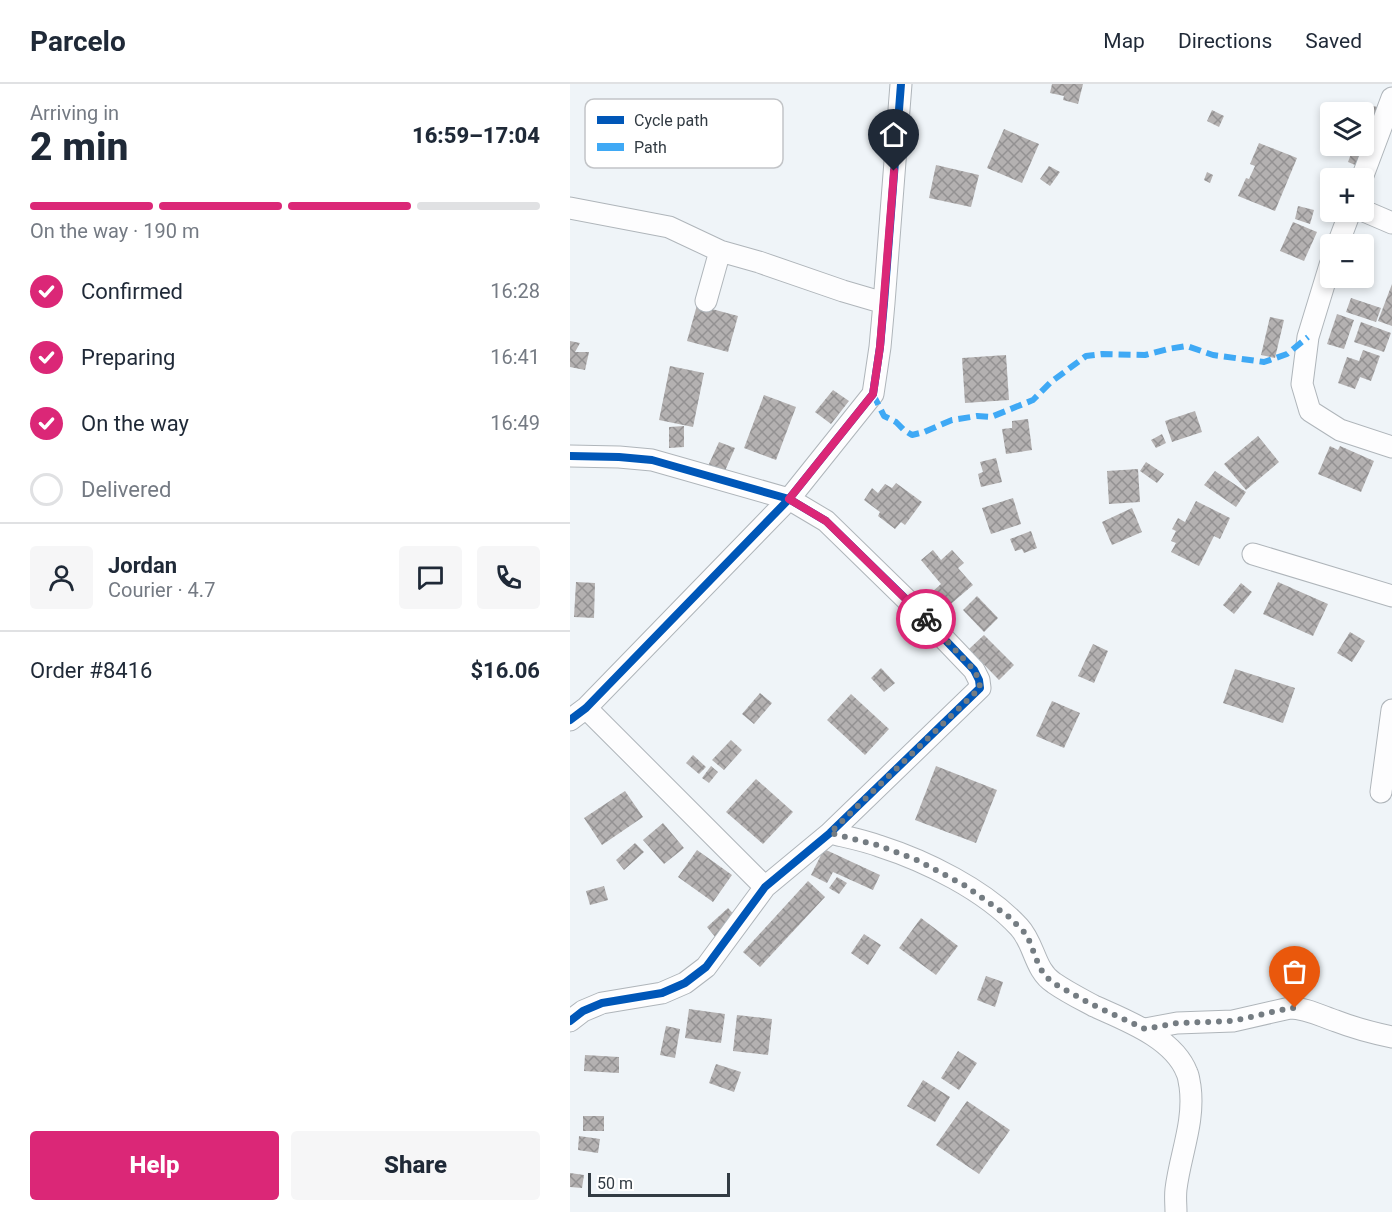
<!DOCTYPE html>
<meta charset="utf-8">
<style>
body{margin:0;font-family:Roboto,sans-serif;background:#f6f6f7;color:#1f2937;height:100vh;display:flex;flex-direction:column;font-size:22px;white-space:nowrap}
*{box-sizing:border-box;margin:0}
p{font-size:20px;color:#747a83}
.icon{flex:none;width:33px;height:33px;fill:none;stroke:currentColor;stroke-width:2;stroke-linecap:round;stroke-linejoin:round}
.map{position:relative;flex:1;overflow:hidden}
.drawer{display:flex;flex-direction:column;background:#fff;width:570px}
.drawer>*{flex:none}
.fabs{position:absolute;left:750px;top:18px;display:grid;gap:12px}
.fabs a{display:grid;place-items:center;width:54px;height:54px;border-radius:6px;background:#fff;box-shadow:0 3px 9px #0003;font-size:30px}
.scale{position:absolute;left:18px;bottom:15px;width:142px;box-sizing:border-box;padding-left:6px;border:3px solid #323b43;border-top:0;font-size:16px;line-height:21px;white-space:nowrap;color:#323b43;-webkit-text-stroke:4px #fff;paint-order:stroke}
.pin{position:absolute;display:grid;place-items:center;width:51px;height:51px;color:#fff;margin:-62px -26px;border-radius:50% 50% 50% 0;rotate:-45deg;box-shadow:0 0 6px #0007}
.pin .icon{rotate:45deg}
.courier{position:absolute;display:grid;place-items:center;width:60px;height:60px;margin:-30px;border:4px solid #db2777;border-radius:50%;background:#fff;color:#222;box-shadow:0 2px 8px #0007}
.summary em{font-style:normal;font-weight:800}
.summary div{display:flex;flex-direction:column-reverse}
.summary{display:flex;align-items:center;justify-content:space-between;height:102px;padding:0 30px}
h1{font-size:39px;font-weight:800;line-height:45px}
.bar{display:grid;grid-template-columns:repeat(4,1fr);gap:9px 6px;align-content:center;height:72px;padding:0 30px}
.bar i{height:8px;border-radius:4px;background:#e0e1e3}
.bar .current{background:#db2777}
.bar p{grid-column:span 4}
.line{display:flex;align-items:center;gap:15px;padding:0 30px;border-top:2px solid #e0e1e3}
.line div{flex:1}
.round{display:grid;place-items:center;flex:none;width:63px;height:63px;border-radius:6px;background:#f6f6f7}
ol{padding:0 30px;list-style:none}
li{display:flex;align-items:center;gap:18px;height:66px}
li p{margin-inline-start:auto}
li .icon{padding:6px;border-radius:50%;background:#db2777;color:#fff;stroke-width:4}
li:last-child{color:#747a83}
li i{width:33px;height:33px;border:3px solid #e0e1e3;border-radius:50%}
.primary-button{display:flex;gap:12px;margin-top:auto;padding:12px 30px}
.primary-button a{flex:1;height:69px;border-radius:6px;background:#db2777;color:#fff;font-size:24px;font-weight:800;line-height:69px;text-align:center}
.primary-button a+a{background:#f6f6f7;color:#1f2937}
header{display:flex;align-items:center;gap:36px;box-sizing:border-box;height:84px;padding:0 30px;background:#fff;border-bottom:2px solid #e0e1e3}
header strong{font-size:28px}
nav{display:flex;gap:33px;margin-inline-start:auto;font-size:21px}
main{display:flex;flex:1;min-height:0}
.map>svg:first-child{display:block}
.building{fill:url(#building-cross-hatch)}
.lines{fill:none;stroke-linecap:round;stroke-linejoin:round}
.minor-casing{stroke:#afb5ba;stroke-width:23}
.minor{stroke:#fdfdfe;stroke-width:21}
.quiet{stroke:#3fa9f5;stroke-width:6;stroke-dasharray:12 6;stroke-linecap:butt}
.cycleway-casing{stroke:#fff;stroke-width:11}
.cycleway{stroke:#0057b8;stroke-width:8}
.done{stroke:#747c82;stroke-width:6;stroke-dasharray:0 10.8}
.route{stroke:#db2777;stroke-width:8}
.key{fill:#fff;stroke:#c2c4c7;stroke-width:1.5}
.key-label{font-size:16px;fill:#323b43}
</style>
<header>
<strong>Parcelo</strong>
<nav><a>Map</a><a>Directions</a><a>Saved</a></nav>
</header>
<main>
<section class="drawer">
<div class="summary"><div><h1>2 min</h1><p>Arriving in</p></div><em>16:59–17:04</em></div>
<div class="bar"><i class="current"></i><i class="current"></i><i class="current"></i><i></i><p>On the way · 190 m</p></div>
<ol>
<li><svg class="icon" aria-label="check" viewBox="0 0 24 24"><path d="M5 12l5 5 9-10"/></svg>Confirmed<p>16:28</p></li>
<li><svg class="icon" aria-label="check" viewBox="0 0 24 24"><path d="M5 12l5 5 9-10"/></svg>Preparing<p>16:41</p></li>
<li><svg class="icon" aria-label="check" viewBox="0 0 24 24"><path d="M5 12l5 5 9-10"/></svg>On the way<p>16:49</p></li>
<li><i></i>Delivered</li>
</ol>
<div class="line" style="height:108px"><a class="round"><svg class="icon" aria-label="person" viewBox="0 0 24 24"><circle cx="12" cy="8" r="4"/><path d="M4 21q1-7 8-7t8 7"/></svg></a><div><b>Jordan</b><p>Courier · 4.7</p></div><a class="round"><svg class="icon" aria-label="chat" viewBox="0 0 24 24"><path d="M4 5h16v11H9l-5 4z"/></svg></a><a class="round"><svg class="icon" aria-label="phone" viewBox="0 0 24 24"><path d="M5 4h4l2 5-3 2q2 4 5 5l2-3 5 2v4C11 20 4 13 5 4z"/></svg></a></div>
<div class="line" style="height:78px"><div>Order #8416</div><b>$16.06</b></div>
<div class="primary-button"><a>Help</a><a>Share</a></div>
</section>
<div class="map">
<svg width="822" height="1128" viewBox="0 0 822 1128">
<defs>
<pattern id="building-cross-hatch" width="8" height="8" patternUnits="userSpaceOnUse" patternTransform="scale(1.5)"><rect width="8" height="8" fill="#b4b1b1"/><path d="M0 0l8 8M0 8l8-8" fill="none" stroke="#939192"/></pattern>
</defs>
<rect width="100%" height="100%" fill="#eff4f8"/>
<path class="building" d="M482 0H513L508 20 493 16 494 12 480 9Z
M797 20 810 24 802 51 794 49V32Z
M642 26 654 32 649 43 637 37Z
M434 45 469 60 452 99 417 84Z
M689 59 727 74 705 127 668 112 676 94 679 95 685 82 680 80Z
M784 62 797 65 790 83 778 78Z
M366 81 409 91 401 123 359 114Z
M479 82 490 88 480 102 470 95Z
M637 88 643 91 640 99 634 96Z
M728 122 744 126 740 140 725 135Z
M723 138 747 148 734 177 710 167Z
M822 200V242L808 237Z
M781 214 811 224 806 238 776 228Z
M127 221 168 232 158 268 117 257Z
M767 230 784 236 774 265 757 260Z
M700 233 714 236 705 274 691 271Z
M791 238 821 249 814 268 784 258Z
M0 257 10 259 5 268H19L15 286 0 283Z
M793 266 810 272 801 297 790 293 785 305 768 299 777 273 789 277Z
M436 271 439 316 395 319 392 274Z
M100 282 134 289 123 343 89 336Z
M263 306 279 317 261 340 245 328Z
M194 311 226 323 206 376 174 364Z
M625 327 632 348 602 358 595 337Z
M458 335 462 366 436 370 432 345 442 344V337Z
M114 342V363L99 364V343Z
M592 350 596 359 586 364 581 356Z
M688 352 709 378 676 406 654 380Z
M149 358 165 364 154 389 138 382Z
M760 362 768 366 770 362 804 377 791 408 748 390Z
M426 374 432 398 411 403 408 390 413 388 410 378Z
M576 378 594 390 587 399 570 387Z
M568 385 570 418 539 420 537 387Z
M645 387 676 408 666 423 634 401Z
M326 399 352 418 335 441 331 438 325 445 308 432 310 428 294 416 302 404 308 409 315 400 322 404Z
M443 414 451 440 421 450 412 424Z
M626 417 660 434 650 455 644 452 629 482 601 468 606 459 601 457 606 447 602 445 608 434 615 438Z
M562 424 572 448 542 461 532 438Z
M461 447 467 464 454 469 452 465 445 467 440 455Z
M363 466 371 476 382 466 394 479 388 484 403 501 376 524 362 508 371 500 351 476Z
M6 498 25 499 24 534 4 533Z
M708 498 758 520 743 552 693 530Z
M671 499 682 508 664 530 653 521Z
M407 512 428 534 414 548 393 526Z
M780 548 795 557 782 578 767 569Z
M414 551 444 581 429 596 399 565Z
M523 560 538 567 524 599 508 592Z
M311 584 325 599 314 608 301 594Z
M665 585 725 604 713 639 653 619Z
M190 609 202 619 184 640 172 630Z
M281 610 319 645 295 671 257 636Z
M482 617 510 629 494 664 466 652Z
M161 656 172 666 154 686 142 676Z
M123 671 136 683 129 690 116 679Z
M141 682 148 688 139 699 132 694Z
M366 682 427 706 406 759 345 736Z
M186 695 223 728 193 760 156 728Z
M55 707 73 733 32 761 14 734Z
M93 739 114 764 94 780 73 756Z
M65 759 74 768 54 786 46 776Z
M254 765 310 791 303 806 263 788 257 799 241 791Z
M127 766 162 791 143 818 108 793Z
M267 793 277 799 269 810 259 804Z
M238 797 255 813 190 883 173 868Z
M34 802 38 816 20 821 16 807Z
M158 824 168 835 146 854 137 843Z
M351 834 388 862 366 891 329 864Z
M294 850 311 861 298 881 281 869Z
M416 892 433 898 425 923 407 916Z
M119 925 155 930 151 959 115 954Z
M167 931 202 935 198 971 163 967Z
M96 942 110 945 105 974 90 971Z
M388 967 407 979 389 1006 371 994Z
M15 971 49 973V989L14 987Z
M146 980 171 988 164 1008 139 999Z
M353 996 380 1013 365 1038 337 1022Z
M397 1017 440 1046 409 1090 366 1061Z
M13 1032H34V1047H13Z
M9 1052 30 1055 28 1069 8 1066Z
M0 1089 14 1091 12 1104 0 1103Z"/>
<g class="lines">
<defs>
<path id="minor" d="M792 94 822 14
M0 124 99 143 150 167 189 178 273 207 314 219
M794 127 822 139
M768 160 780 128
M760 181 738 253 732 300 740 327 770 346 822 363
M136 217 150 167
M0 372 49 373 82 376 219 415 256 437 338 517 404 586 409 596 410 604 260 749 195 803 136 883 115 899 92 909 32 919 13 927 0 937
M683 470 822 512
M16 624 195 803
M0 636 16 624 219 415 303 310 310 263 314 219 331 0
M811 708 822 626
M260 749C276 753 293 756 309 762 356 777 415 806 449 843 465 860 464 886 484 899 497 908 511 915 524 922 555 936 604 954 617 989 619 993 619 998 620 1002 625 1038 610 1071 606 1105 605 1113 606 1121 606 1128
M575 945 607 939 663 937 720 924C736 924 751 932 766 937 784 944 803 949 822 953"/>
</defs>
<use href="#minor" class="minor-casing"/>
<use href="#minor" class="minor"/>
<path class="quiet" d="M303 310 314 332 326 338 334 346 342 351 354 348 382 336 407 332 421 333 463 316 481 298 516 272 532 270 575 271 598 265 617 262 643 271 694 278 717 270 738 253"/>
<defs>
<path id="cycleway" d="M0 372 49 373 82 376 219 415 256 437 338 517 404 586 409 596 410 604 260 749 195 803 136 883 115 899 92 909 32 919 13 927 0 937
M0 636 16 624 219 415 303 310 310 263 314 219 331 0"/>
</defs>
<use href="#cycleway" class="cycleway-casing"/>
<use href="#cycleway" class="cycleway"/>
</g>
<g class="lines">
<path class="done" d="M356 535 404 586 409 596 410 604 260 749 307 761 347 776 394 801 438 832 457 851 469 882 475 892 485 900 521 920 575 945 607 939 663 937 720 924H725"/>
<path class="route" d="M324 87 310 263 303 310 219 415 256 437 356 535"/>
</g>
<rect x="15" y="15" width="198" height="69" rx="9" class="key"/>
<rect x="27" y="32" width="27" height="8" fill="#0057b8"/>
<rect x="27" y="59" width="27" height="8" fill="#3fa9f5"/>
<g class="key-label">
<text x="64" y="42">Cycle path</text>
<text x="64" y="69">Path</text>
</g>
</svg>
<div class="fabs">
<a><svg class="icon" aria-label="layers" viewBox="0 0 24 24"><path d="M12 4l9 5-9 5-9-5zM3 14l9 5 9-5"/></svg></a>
<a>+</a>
<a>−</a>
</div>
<div class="scale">50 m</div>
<div class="pin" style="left:725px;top:924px;background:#ea580c"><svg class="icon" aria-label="bag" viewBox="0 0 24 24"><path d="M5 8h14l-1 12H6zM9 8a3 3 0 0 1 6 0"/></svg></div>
<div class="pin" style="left:324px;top:87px;background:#1f2937"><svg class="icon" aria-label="home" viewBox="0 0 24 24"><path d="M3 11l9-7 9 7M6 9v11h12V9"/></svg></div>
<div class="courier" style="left:356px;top:535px"><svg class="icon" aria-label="bike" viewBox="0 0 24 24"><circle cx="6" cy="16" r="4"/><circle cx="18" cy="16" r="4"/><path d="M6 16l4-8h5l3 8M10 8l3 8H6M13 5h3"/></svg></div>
</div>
</main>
